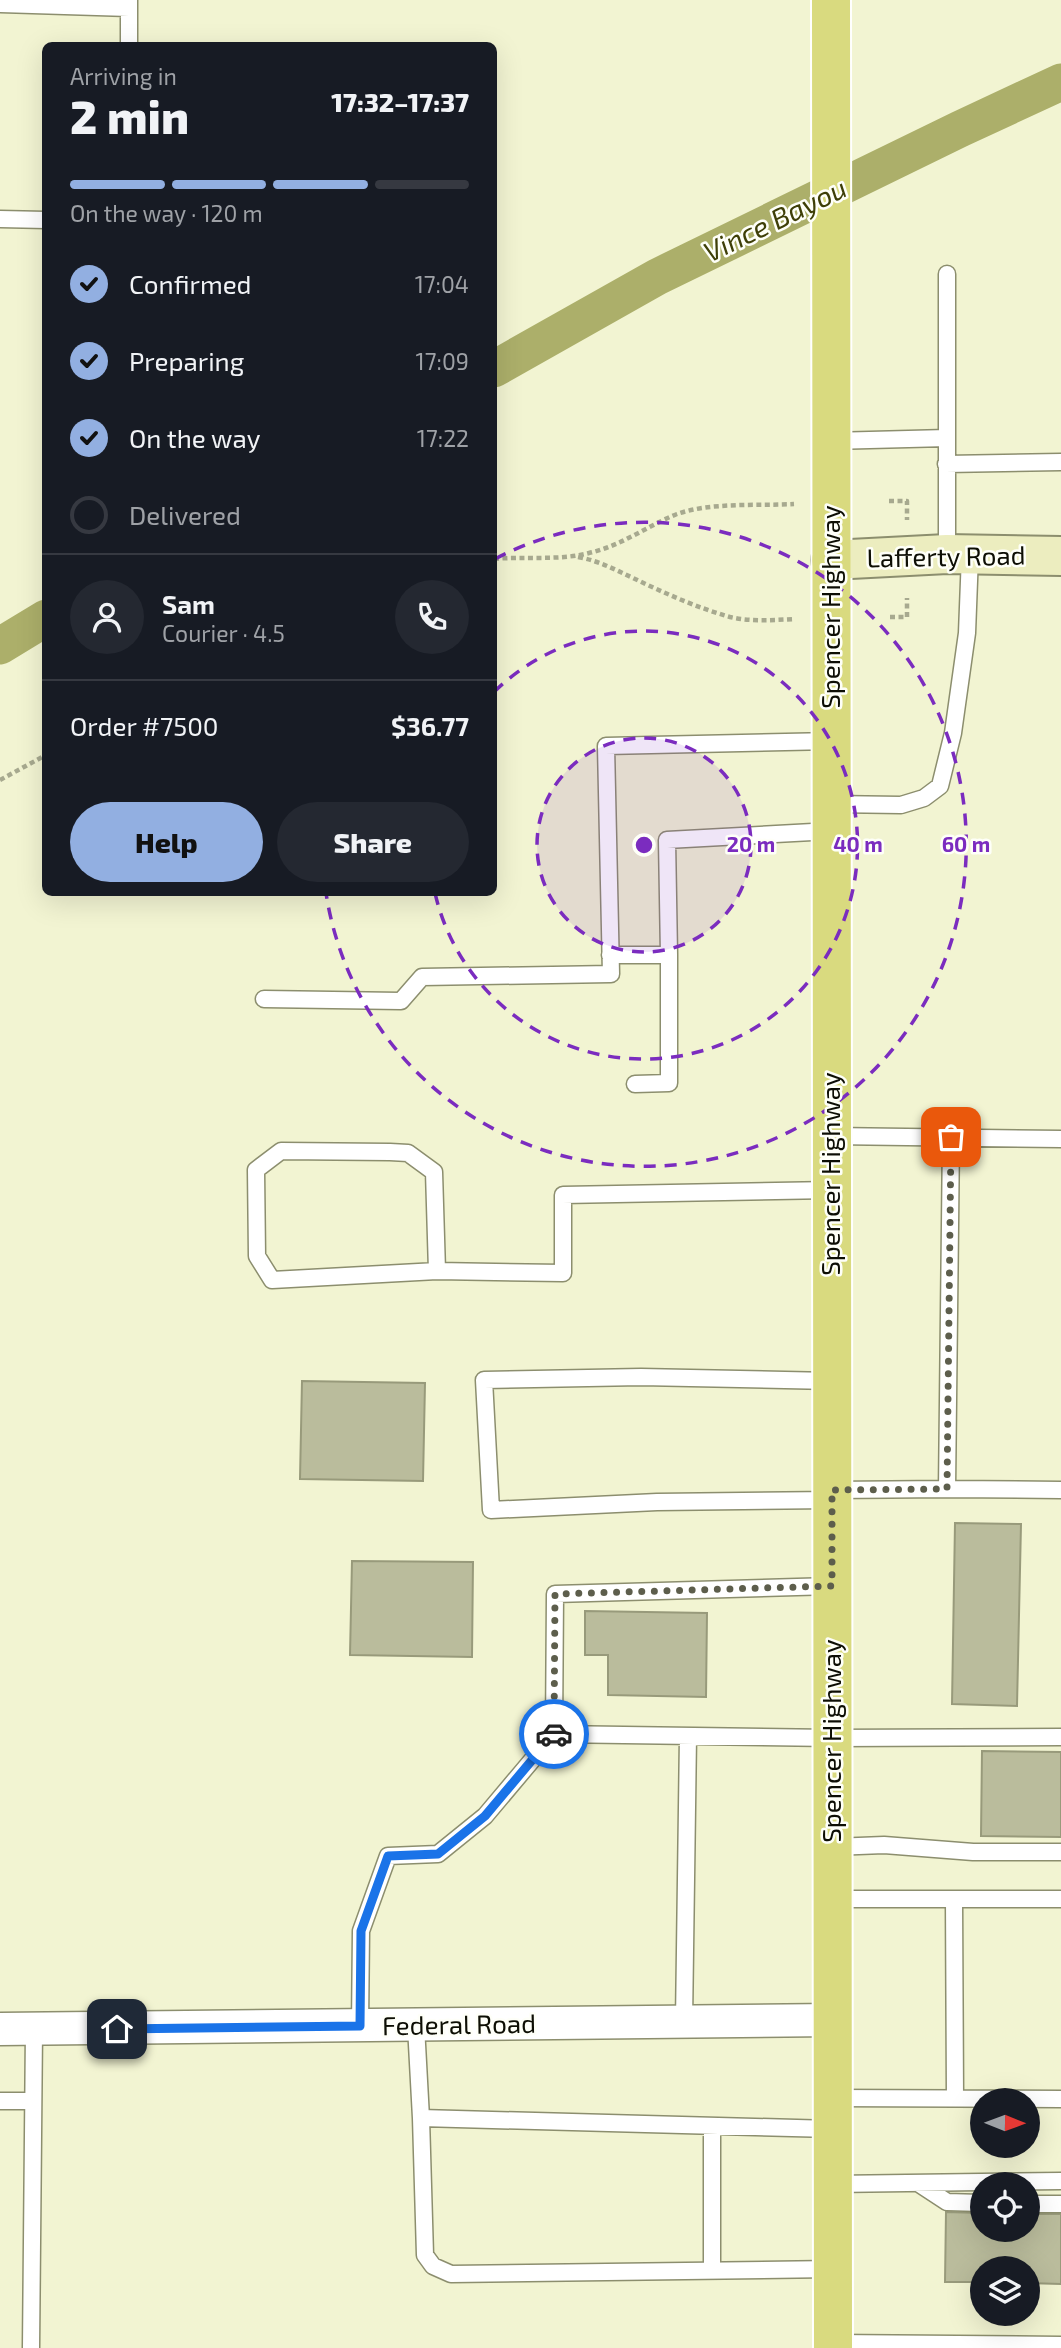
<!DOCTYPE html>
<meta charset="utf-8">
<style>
body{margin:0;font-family:"Exo 2",sans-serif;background:#242831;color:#f1f3f6;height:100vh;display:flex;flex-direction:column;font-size:26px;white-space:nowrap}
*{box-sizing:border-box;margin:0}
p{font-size:23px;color:#9ea1a6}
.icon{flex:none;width:38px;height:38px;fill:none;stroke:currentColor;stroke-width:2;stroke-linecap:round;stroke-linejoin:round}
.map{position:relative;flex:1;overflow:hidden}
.sheet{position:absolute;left:42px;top:42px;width:455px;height:854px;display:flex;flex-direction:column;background:#171b24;border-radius:10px;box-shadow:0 7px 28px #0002}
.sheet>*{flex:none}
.needle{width:46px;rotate:91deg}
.tools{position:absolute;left:970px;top:2088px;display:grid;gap:14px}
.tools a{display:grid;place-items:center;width:70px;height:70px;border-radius:50%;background:#171b24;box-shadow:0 7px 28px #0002;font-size:35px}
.pin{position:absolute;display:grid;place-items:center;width:60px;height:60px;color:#fff;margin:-30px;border-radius:14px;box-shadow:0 4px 10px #0006}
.courier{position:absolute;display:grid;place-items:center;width:70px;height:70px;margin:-35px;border:5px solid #1a73e8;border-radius:50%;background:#fff;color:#222;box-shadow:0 2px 9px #0007}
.summary em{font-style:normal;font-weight:800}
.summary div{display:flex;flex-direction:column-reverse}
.summary{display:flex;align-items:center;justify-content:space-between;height:119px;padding:0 28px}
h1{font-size:46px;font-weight:800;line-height:52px}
.bar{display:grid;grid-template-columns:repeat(4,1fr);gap:10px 7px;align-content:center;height:84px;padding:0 28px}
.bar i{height:9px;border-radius:5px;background:#363941}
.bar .active{background:#92afe1}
.bar p{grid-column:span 4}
.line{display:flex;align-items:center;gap:18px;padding:0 28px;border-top:2px solid #363941}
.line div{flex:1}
.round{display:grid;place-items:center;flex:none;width:74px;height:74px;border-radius:37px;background:#242831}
ol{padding:0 28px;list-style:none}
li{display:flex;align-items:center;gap:21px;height:77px}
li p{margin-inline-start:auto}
li .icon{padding:7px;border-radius:50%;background:#92afe1;color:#111;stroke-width:4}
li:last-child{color:#9ea1a6}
li i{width:38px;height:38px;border:4px solid #363941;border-radius:50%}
.action{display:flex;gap:14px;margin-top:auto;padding:14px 28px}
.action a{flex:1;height:80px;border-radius:42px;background:#92afe1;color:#111;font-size:28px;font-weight:800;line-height:80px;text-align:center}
.action a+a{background:#242831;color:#f1f3f6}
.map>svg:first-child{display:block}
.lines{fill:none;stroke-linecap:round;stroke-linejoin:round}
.canal{stroke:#acaf6a;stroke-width:37}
.building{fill:#babc9c;stroke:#989a7b;stroke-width:2}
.lane-casing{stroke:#8c8e6e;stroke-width:19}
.street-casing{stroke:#8c8e6e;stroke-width:35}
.secondary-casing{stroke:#8c8e6e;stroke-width:42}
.primary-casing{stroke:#fff;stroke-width:42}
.path{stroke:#a7a98f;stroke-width:4.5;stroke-dasharray:5 3.5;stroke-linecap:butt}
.lane{stroke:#fff;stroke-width:16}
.street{stroke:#fff;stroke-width:32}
.secondary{stroke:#ecedbf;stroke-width:38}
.primary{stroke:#d9da7f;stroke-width:38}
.done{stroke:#5d5e4c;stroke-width:7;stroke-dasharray:0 12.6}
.route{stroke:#1a73e8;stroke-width:9}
.ring{fill:none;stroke:#7b2cbf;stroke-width:3.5;stroke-dasharray:12 9}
.labels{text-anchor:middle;stroke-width:5;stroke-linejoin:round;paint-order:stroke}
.street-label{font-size:26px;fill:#0d0e04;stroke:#fefff8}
.water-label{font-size:28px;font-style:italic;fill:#3e3f07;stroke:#fefff8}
.centre{fill:#7b2cbf;stroke:#fefff8;stroke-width:3.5}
.ring-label{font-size:21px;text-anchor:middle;font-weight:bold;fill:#7b2cbf;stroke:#fefff8;stroke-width:5;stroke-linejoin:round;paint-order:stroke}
</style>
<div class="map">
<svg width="1061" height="2348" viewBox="0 0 1061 2348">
<rect width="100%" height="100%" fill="#f2f4d2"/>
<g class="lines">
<path class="canal" d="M494 369 657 277 960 129 1061 82
M0 646 46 618"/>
</g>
<path class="building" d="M302 1381 425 1383 423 1481 300 1479Z
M955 1523 1021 1524 1017 1706 952 1704Z
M352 1561 473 1562 472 1657 350 1655Z
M585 1611 707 1613 706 1697 608 1695V1655H585Z
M982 1751 1061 1752V1837L981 1836Z
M946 2212 982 2213V2230H1027V2214H1061V2284L1027 2283V2268H982V2282H945Z"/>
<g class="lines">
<defs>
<path id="lane" d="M0 4 129 8
M129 46V0
M0 219 46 220
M831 441 947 438
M946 464 1061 462
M947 554V274
M831 804 901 805 924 798 940 786 953 733 967 633 970 555
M610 955H669L667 840 831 831
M264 999 401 1001 422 977 611 974 606 746 832 741
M635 1084 669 1083V955
M832 1136 1061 1139
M951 1137 947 1489 1061 1490
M437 1271 434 1172 408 1153 390 1152 281 1151 256 1170 257 1256 272 1280 437 1271 563 1273V1195L831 1190
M831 1381 641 1377 484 1380 491 1510 657 1502 831 1500
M832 1490 947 1489
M832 1586 555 1594 554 1734 832 1738 1061 1737
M833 1847 884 1845 973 1852H1061
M833 1899H1061
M954 1900 955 2098
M684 2022 688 1736
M360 2026 361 1931 388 1856 438 1854 485 1816 554 1734
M416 2026 421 2118 832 2129
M832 2098 1061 2099
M0 2101H33
M421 2118 425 2255 433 2266 451 2274 833 2269
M918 2183 947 2202 982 2203
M833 2184 1061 2181
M1027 2204H1061
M712 2270V2126
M833 2343 1061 2345
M31 2348 34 2029"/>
<path id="street" d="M0 2029 833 2020"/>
<path id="secondary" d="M831 560 947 554 1061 556"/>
<path id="primary" d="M831 0 833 2348"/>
</defs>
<use href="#lane" class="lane-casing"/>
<use href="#street" class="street-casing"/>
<use href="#secondary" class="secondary-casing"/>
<use href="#primary" class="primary-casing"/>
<path class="path" d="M889 501H907V520
M578 557C599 561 614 569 633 578 664 593 698 608 730 617 751 622 773 620 795 619
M494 559C525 556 558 561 589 553 621 546 647 526 677 514 711 502 758 506 794 504
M890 617H907V598
M0 780 46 755"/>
<use href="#lane" class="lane"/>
<use href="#street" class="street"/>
<use href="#secondary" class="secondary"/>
<use href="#primary" class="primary"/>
</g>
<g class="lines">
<path class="done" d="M554 1734 555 1594 832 1586V1490L947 1489 951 1137"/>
<path class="route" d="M117 2029 360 2026 361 1931 388 1856 438 1854 485 1816 554 1734"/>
</g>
<circle cx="644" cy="845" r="107" fill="#7b2cbf" fill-opacity=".12"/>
<g class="ring">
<circle cx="644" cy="845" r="107"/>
<path d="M494 692A214 214 0 1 1 435 893"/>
<path d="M495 559A322 322 0 1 1 326 893"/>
</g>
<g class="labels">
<g class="street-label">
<text transform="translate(946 557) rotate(-1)" y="9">Lafferty Road</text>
<text transform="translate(831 607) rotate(-90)" y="9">Spencer Highway</text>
<text transform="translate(831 1174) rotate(-90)" y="9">Spencer Highway</text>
<text transform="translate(832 1741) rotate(-90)" y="9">Spencer Highway</text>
<text transform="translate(459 2025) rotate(-1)" y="9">Federal Road</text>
</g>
<g class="water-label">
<text transform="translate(775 220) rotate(-26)" y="10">Vince Bayou</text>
</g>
</g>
<circle cx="644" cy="845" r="10" class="centre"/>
<g class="ring-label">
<text x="751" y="852">20 m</text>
<text x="858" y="852">40 m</text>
<text x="966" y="852">60 m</text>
</g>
</svg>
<div class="tools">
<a><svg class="needle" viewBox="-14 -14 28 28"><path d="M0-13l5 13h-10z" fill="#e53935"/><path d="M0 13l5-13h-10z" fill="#9ea1a6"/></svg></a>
<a><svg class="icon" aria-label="locate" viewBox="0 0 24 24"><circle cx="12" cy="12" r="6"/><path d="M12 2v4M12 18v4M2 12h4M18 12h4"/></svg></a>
<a><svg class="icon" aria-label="layers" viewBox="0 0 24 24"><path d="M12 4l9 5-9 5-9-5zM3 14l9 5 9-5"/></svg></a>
</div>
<div class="pin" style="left:951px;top:1137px;background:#ea580c"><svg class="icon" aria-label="bag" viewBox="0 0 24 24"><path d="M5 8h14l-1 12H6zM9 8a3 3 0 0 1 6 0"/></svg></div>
<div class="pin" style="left:117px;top:2029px;background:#1f2937"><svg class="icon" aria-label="home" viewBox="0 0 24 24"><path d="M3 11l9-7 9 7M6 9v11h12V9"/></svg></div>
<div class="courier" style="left:554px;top:1734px"><svg class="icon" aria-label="car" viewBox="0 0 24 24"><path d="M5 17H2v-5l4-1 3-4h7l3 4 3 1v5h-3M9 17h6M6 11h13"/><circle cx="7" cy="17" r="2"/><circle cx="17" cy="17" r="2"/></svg></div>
<section class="sheet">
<div class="summary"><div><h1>2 min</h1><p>Arriving in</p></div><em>17:32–17:37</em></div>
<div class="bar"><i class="active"></i><i class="active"></i><i class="active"></i><i></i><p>On the way · 120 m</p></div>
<ol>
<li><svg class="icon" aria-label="check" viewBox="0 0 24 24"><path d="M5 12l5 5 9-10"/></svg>Confirmed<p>17:04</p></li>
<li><svg class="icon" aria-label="check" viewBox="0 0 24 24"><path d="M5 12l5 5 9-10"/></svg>Preparing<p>17:09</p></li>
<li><svg class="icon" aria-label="check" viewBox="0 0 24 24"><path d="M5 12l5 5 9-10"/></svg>On the way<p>17:22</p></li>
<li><i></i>Delivered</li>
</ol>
<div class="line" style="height:126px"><a class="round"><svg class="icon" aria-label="person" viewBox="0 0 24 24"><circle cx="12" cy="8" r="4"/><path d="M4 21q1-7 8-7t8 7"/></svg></a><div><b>Sam</b><p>Courier · 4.5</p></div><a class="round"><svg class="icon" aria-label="phone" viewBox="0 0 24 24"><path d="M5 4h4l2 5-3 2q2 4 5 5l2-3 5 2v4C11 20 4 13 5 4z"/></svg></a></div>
<div class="line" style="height:91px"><div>Order #7500</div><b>$36.77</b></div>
<div class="action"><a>Help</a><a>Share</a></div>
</section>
</div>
